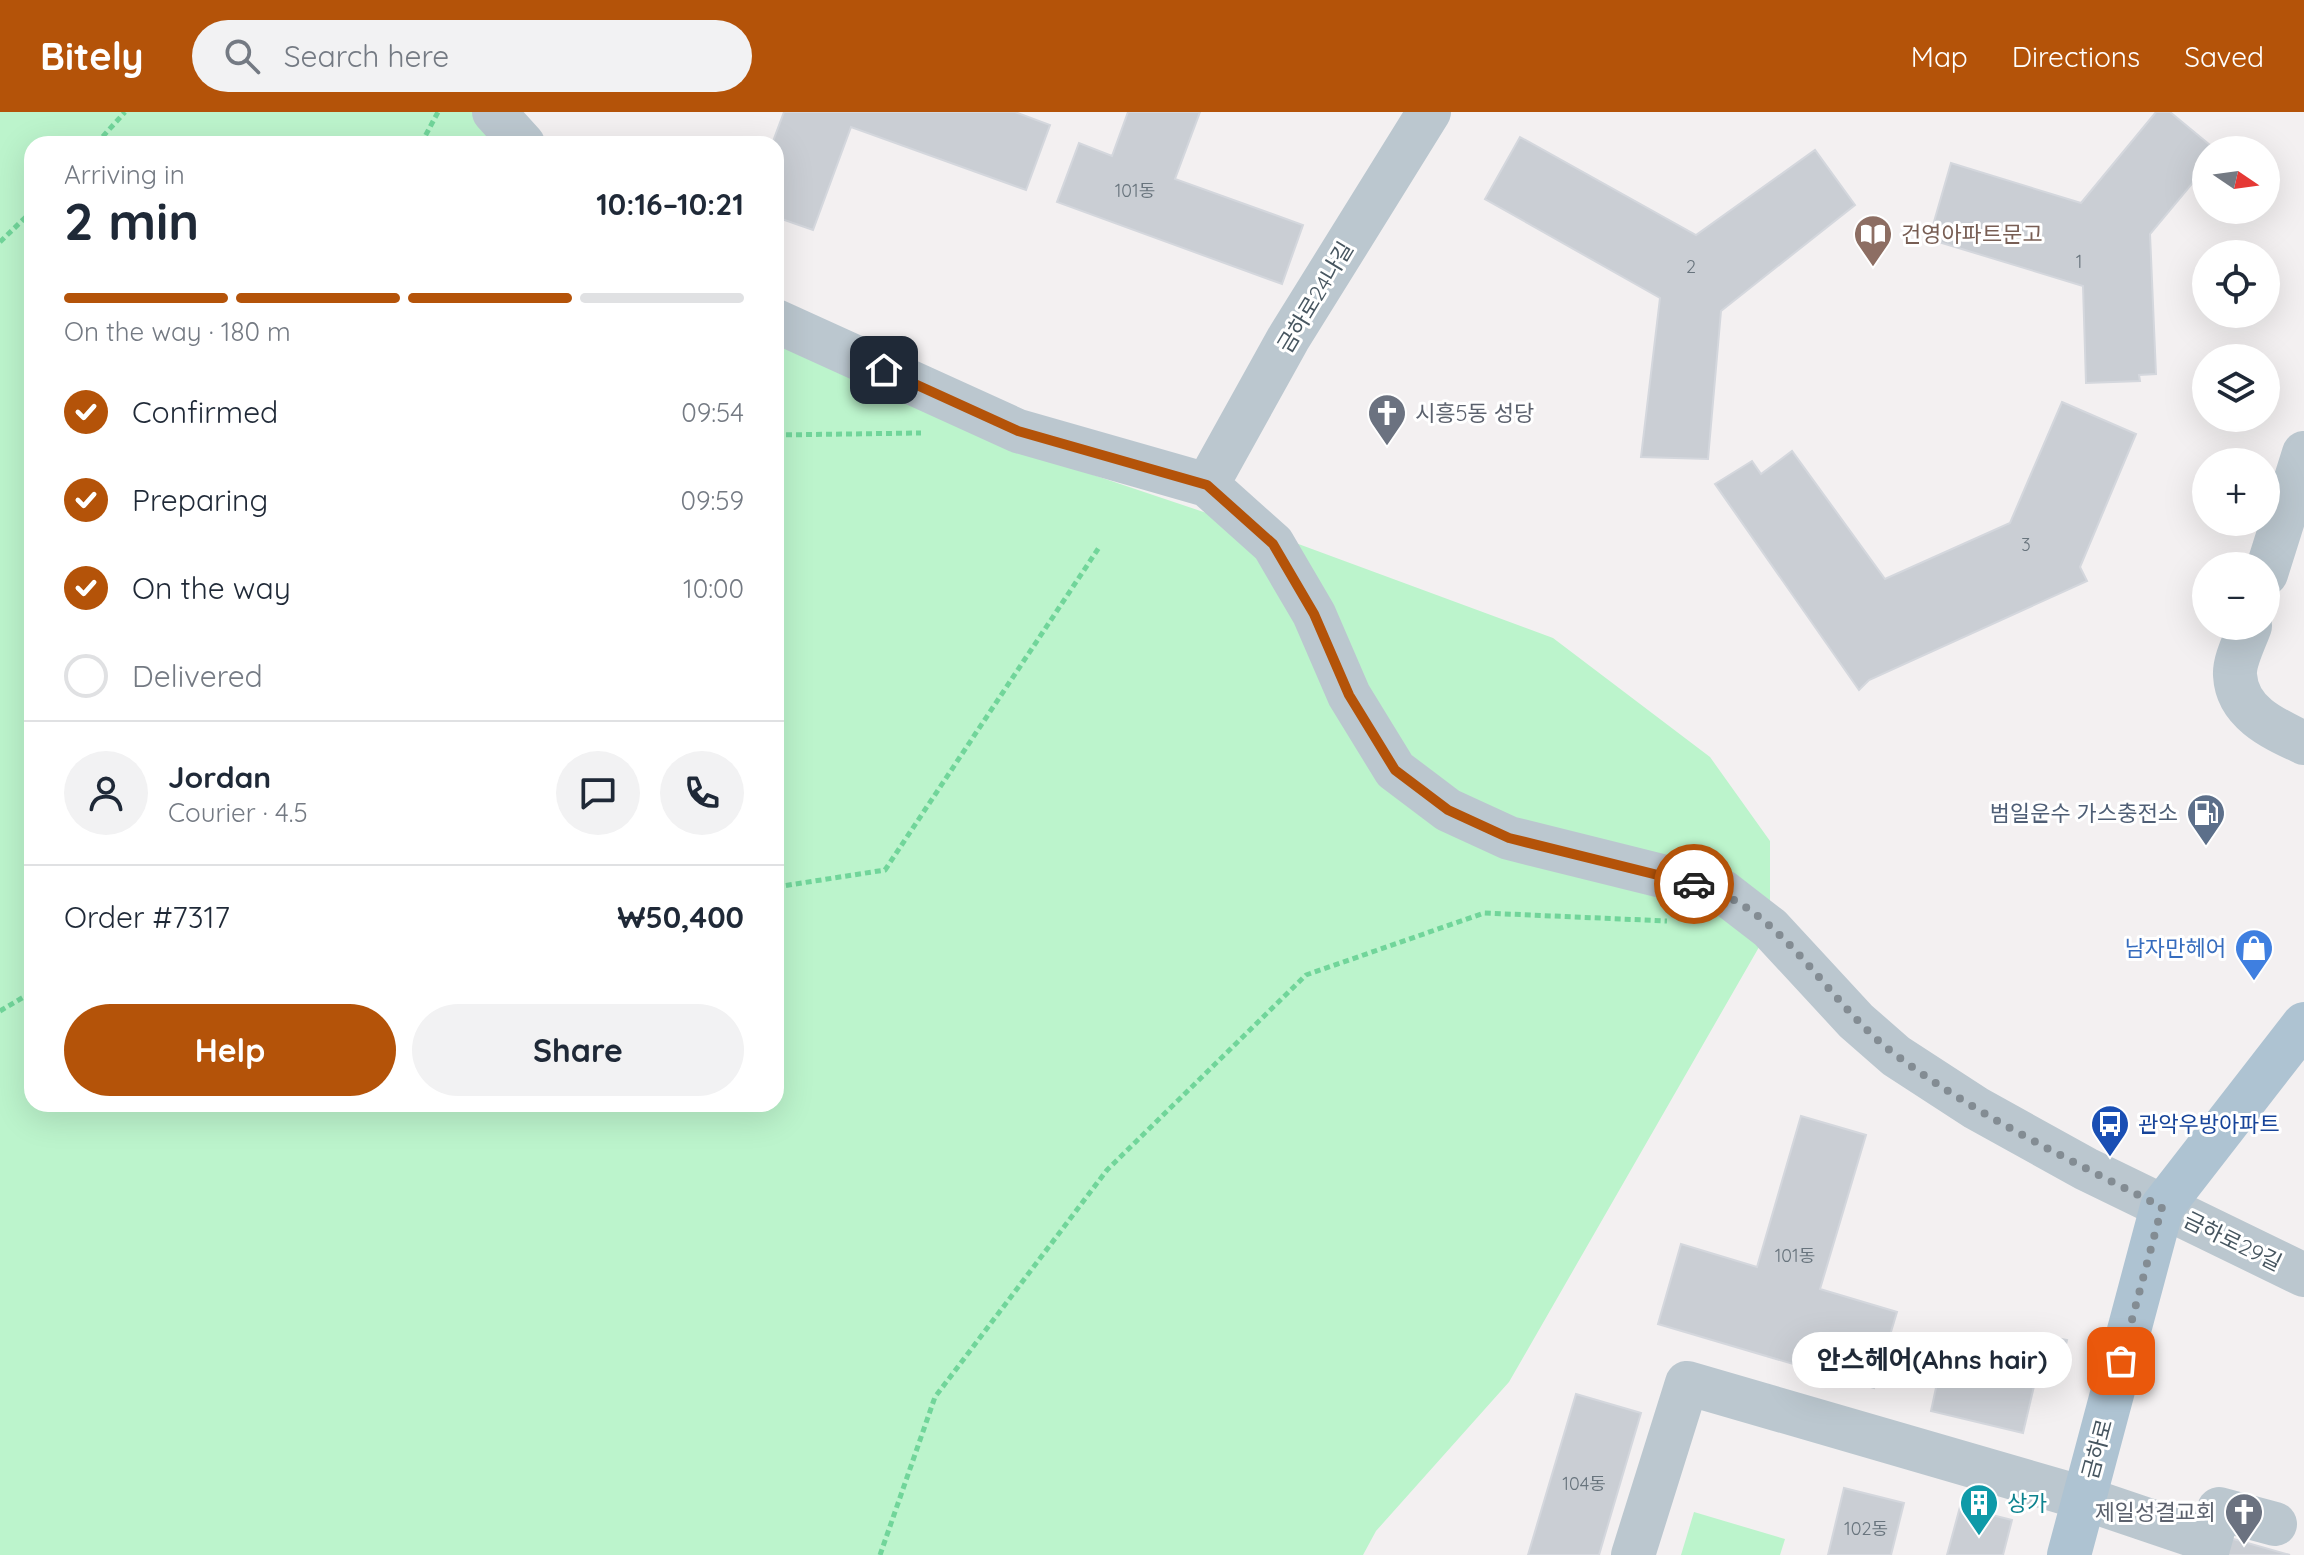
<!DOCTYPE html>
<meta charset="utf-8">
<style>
body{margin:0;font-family:Quicksand,"Noto Sans KR",sans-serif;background:#f2f2f3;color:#1f2937;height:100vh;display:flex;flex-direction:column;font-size:30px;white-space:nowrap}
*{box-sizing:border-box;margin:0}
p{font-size:26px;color:#747a83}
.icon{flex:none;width:44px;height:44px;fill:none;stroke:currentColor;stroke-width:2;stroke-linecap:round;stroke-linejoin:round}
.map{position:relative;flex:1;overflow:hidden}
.drawer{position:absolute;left:24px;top:24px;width:760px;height:976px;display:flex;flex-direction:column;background:#fff;border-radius:24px;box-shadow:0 8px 32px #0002}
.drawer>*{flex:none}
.needle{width:52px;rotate:103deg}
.buttons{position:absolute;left:2192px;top:24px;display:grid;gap:16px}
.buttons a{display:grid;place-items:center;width:88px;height:88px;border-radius:50%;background:#fff;box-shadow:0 8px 32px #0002;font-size:40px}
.pin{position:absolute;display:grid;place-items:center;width:68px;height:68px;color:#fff;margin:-34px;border-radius:16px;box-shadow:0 4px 12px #0006}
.courier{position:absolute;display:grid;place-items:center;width:80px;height:80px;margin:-40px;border:6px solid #b45309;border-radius:50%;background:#fff;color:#222;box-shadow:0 2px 10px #0007}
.bubble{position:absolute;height:56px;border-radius:28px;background:#fff;box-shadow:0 8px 32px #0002;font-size:26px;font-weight:700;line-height:56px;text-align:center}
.overview em{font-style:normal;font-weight:700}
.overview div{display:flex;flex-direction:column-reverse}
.overview{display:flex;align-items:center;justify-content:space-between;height:136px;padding:0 40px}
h1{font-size:52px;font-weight:700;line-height:60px}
.bar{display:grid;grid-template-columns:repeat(4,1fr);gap:12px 8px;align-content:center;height:96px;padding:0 40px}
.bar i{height:10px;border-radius:6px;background:#e0e1e3}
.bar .current{background:#b45309}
.bar p{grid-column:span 4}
.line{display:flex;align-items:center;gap:20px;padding:0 40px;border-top:2px solid #e0e1e3}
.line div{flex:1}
.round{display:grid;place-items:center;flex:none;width:84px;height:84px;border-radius:42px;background:#f2f2f3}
ol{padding:0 40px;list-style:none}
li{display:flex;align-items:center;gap:24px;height:88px}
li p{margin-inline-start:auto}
li .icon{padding:8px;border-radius:50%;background:#b45309;color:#fff;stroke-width:4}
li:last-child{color:#747a83}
li i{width:44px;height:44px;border:4px solid #e0e1e3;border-radius:50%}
.action{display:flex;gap:16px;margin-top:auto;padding:16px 40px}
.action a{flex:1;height:92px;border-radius:48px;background:#b45309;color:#fff;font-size:32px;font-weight:700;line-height:92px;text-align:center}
.action a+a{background:#f2f2f3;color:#1f2937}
header{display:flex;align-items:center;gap:48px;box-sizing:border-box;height:112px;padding:0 40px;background:#b45309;color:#fff}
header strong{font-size:38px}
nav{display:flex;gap:44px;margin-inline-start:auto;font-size:28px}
.search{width:560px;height:72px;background:#f2f2f3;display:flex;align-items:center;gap:20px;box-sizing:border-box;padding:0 28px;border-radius:44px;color:#747a83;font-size:30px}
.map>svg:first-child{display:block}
.green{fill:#bcf4cc}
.building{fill:#caced4;stroke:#d4d7dd;stroke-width:2}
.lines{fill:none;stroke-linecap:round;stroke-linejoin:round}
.path{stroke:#71d59a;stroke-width:5;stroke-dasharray:6 4;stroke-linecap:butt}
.minor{stroke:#bbc7cf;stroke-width:44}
.major{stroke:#aec3d2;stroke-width:44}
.done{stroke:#838c93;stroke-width:8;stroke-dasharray:0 14.4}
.route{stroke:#b45309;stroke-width:10}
.labels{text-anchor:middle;stroke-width:6;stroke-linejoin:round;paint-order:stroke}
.number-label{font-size:18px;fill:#68747d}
.education-label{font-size:22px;fill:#785e54;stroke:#fff;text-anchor:start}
.street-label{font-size:22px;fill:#475660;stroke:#fff}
.worship-label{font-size:22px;fill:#5b616d;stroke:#fff;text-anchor:start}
.service-label{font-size:22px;fill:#4e5e75;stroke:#fff;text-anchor:end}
.shop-label{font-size:22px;fill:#366cbe;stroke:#fff;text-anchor:end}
.transit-label{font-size:22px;fill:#164399;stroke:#fff;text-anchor:start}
.culture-label{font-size:22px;fill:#0d838f;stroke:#fff;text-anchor:start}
</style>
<header>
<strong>Bitely</strong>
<div class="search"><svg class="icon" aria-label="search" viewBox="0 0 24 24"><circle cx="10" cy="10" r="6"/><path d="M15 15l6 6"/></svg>Search here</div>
<nav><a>Map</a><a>Directions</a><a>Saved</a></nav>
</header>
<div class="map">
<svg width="2304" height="1443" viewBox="0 0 2304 1443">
<rect width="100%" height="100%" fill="#f3f0f1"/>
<path class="green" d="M0 0H472L500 32H32V992H776V228L1004 333 1293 430 1553 526 1710 645 1770 729V816L1509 1270 1376 1419 1363 1443H0Z
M1694 1400 1785 1427 1780 1443H1681Z"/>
<path class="building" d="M784 0H1015L1050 13 1026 78 851 15 813 118 776 105V32H772Z
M1128 0H1200L1175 67 1303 113 1282 172 1057 90 1079 31 1112 44Z
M2156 0H2170L2216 38H2206V55L2150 122 2156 262 2139 263 2140 269 2086 271 2083 174 1929 127 1951 51 2081 91Z
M1520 25 1696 123 1815 38 1855 93 1721 199 1708 347 1641 345 1660 186 1485 87Z
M2062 290 2136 322 2080 455 2087 469 1869 568 1859 578 1715 372 1752 349 1761 362 1792 339 1885 467 2010 411Z
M1801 1004 1866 1023 1820 1177 1897 1200 1874 1276 1658 1212 1681 1132 1757 1155Z
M2051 1225 2067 1228 2059 1261 2043 1257Z
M2011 1243 2035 1270 2023 1321 1931 1299 1940 1257Z
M1576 1282 1641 1301 1599 1443H1528Z
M1844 1376 1904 1391 1891 1443H1828Z
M1960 1395 2012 1408 2003 1443H1947Z
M2230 1426 2290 1443H2225Z"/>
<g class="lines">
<path class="path" d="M96 32 125 0
M421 32 438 0
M0 130 32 99
M776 323 921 321
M776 775 885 758 1100 434
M0 899 32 880
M880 1443 935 1285 1107 1058 1306 863 1484 801 1667 809"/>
<path class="minor" d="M494 0 523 32
M776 209 1018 319 1207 373 1273 432 1314 502 1349 583 1395 658 1448 698 1509 726 1722 779 1770 816 1856 909 1896 944 1976 996 2086 1057 2304 1163
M1207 373 1288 227 1429 0
M2266 462 2304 341
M2250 514C2245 528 2234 549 2235 563 2237 601 2274 617 2304 631
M2210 1429 2219 1397 2275 1412
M1633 1443 1687 1271 2083 1386 2210 1429 2206 1443"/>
<path class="major" d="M2069 1443 2162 1095 2304 912"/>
</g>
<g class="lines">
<path class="done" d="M1694 772C1782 793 1827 892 1896 943 1977 1004 2072 1049 2162 1095L2121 1249"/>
<path class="route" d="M884 258 1018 319 1207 373 1273 432 1314 502 1349 583 1395 658 1448 698 1509 726 1694 772"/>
</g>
<defs>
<symbol id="library-pin" viewBox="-11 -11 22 30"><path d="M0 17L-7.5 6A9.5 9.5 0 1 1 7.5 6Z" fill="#8d6e63" stroke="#fff"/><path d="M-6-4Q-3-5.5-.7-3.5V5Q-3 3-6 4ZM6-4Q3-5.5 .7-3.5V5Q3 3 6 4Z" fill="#fff"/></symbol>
<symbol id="church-pin" viewBox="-11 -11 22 30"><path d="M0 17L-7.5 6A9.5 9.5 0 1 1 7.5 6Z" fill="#6b7280" stroke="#fff"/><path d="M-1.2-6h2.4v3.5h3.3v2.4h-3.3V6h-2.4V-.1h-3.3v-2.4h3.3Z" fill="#fff"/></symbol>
<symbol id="fuel-pin" viewBox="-11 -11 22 30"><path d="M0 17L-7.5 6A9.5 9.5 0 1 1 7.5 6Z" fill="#5c6f8a" stroke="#fff"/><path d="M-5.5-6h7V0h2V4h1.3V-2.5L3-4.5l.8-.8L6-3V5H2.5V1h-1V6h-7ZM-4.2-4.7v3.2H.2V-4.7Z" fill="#fff"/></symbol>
<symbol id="shop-pin" viewBox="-11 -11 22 30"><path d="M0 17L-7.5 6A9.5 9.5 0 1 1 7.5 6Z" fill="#3f7fe0" stroke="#fff"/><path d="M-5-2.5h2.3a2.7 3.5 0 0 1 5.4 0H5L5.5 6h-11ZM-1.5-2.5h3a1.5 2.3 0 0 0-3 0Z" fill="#fff"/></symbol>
<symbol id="bus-pin" viewBox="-11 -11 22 30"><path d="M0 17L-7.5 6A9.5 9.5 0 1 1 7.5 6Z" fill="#1a4fb4" stroke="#fff"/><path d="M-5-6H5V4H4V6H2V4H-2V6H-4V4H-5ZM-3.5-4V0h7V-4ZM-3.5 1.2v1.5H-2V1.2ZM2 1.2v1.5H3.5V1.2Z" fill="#fff"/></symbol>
<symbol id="building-pin" viewBox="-11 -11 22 30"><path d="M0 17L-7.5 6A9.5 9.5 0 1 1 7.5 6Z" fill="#0f9aa8" stroke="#fff"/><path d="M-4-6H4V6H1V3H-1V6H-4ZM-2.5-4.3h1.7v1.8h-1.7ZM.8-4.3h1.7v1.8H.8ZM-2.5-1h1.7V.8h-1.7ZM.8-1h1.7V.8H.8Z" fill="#fff"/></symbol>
</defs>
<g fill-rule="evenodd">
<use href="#library-pin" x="1851" y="100" width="44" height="60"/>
<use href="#church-pin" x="1365" y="279" width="44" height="60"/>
<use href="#fuel-pin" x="2184" y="679" width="44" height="60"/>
<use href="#shop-pin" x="2232" y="814" width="44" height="60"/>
<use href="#bus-pin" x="2088" y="990" width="44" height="60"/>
<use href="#building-pin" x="1957" y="1369" width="44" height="60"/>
<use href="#church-pin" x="2222" y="1378" width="44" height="60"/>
</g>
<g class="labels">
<g class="number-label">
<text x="1135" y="85">101동</text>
<text x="2079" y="156">1</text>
<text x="1691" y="161">2</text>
<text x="2026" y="439">3</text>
<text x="1795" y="1150">101동</text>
<text x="1584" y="1378">104동</text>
<text x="1866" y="1423">102동</text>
</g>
<g class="education-label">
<text x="1901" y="130">건영아파트문고</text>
</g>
<g class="street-label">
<text transform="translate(1315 185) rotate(-59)" y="8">금하로24나길</text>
<text transform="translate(2233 1129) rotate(26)" y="8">금하로29길</text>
<text transform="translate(2097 1337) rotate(-75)" y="8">금하로</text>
</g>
<g class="worship-label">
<text x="1415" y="309">시흥5동 성당</text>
<text x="2216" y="1408" text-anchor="end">제일성결교회</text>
</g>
<g class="service-label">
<text x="2178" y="709">범일운수 가스충전소</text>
</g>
<g class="shop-label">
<text x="2226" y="844">남자만헤어</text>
</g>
<g class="transit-label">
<text x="2138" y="1020">관악우방아파트</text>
</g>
<g class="culture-label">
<text x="2007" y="1399">상가</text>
</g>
</g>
</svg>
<div class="buttons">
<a><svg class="needle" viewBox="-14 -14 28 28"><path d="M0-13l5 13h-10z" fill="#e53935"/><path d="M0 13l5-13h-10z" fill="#747a83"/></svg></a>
<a><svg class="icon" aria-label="locate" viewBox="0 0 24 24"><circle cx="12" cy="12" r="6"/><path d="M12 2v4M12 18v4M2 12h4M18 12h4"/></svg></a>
<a><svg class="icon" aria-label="layers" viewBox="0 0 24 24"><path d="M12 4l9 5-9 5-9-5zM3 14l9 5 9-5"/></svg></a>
<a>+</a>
<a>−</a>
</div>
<div class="pin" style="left:2121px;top:1249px;background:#ea580c"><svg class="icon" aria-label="bag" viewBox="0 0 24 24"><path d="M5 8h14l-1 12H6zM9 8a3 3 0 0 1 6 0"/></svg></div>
<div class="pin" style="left:884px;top:258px;background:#1f2937"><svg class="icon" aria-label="home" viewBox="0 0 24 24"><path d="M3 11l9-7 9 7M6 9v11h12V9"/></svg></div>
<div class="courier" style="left:1694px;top:772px"><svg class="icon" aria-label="car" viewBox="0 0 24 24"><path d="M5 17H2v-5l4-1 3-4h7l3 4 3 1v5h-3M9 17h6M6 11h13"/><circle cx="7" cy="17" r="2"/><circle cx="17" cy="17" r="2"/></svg></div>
<div class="bubble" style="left:1792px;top:1220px;width:280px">안스헤어(Ahns hair)</div>
<section class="drawer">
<div class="overview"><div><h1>2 min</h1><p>Arriving in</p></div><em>10:16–10:21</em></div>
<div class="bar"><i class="current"></i><i class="current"></i><i class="current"></i><i></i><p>On the way · 180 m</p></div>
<ol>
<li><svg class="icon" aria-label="check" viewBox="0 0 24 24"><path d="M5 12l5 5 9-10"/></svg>Confirmed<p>09:54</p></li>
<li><svg class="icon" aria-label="check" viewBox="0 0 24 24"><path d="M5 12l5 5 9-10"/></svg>Preparing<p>09:59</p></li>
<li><svg class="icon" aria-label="check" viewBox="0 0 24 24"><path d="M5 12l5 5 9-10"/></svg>On the way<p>10:00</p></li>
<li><i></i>Delivered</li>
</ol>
<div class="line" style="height:144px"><a class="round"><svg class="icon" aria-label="person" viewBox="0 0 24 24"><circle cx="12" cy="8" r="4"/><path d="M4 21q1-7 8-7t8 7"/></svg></a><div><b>Jordan</b><p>Courier · 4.5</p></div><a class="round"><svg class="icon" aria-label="chat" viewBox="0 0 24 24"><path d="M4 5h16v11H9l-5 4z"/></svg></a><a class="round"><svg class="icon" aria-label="phone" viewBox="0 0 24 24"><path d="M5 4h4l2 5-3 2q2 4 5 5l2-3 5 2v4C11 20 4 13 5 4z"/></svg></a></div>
<div class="line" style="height:104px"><div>Order #7317</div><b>₩50,400</b></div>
<div class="action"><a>Help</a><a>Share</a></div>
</section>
</div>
